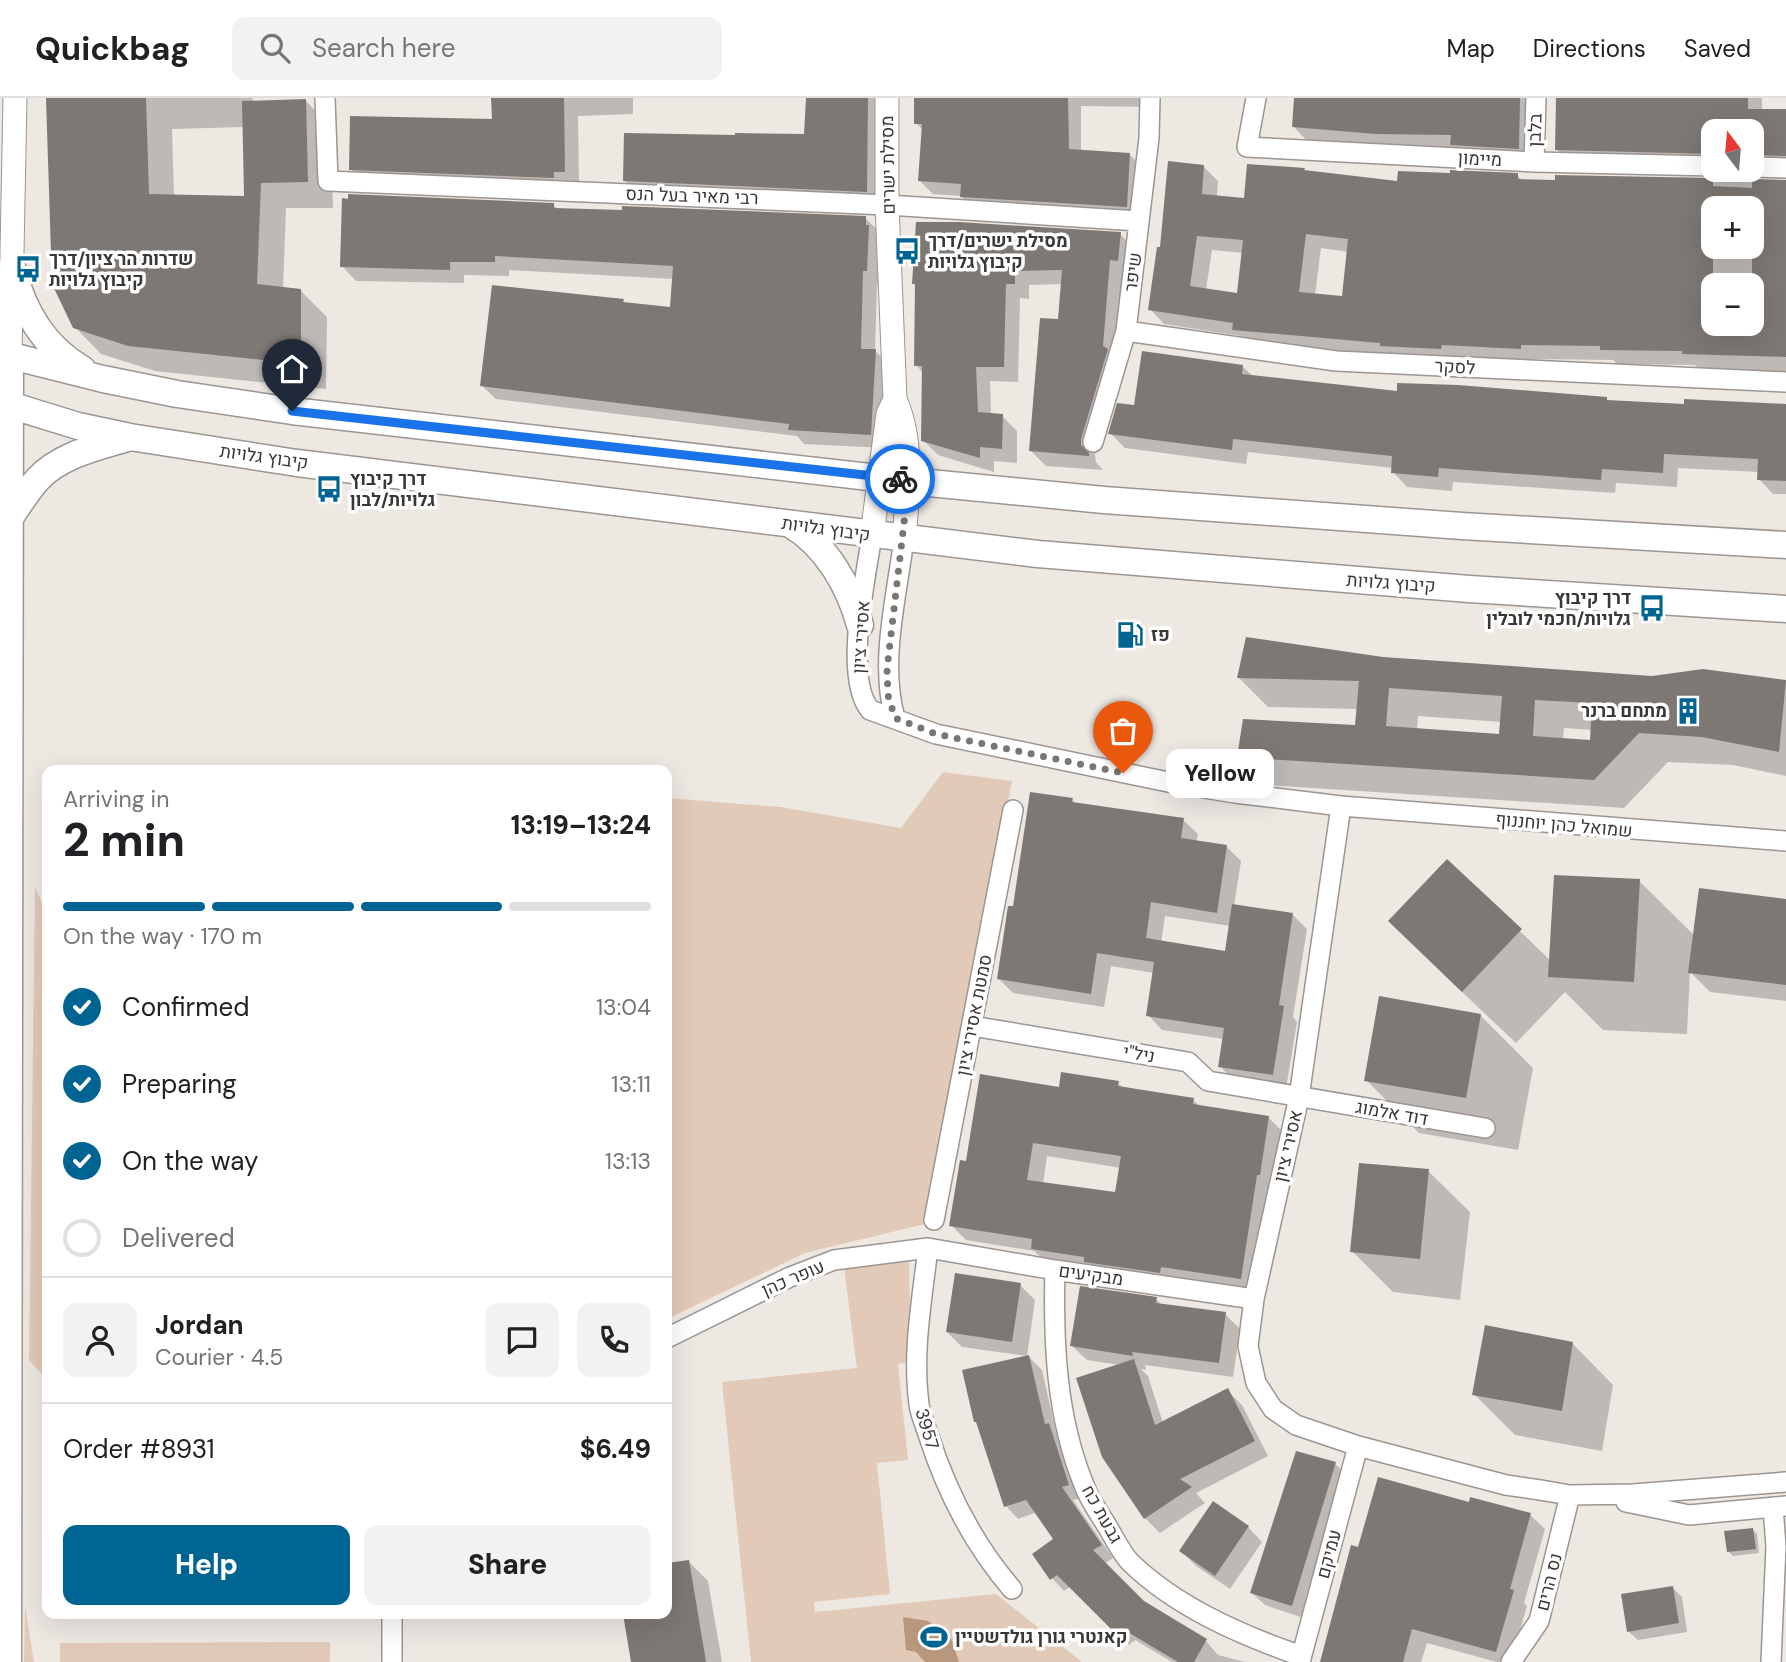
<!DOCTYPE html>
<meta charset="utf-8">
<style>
body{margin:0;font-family:"DM Sans",Heebo,sans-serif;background:#f2f2f2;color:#202124;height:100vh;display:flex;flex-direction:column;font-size:26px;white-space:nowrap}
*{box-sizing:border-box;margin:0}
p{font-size:23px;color:#757577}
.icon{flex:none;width:38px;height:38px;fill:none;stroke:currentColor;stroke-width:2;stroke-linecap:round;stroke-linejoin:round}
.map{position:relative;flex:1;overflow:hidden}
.drawer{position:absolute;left:42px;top:667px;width:630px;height:854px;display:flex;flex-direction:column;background:#fff;border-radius:14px;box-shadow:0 7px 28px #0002}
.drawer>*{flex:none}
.needle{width:46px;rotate:344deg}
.fabs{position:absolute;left:1701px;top:21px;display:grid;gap:14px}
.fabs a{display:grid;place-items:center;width:63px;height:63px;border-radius:14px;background:#fff;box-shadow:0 7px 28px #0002;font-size:35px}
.pin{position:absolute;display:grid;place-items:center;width:60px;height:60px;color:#fff;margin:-72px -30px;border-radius:50% 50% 50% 0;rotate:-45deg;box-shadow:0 0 7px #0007}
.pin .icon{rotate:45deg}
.courier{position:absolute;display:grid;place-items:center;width:70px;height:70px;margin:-35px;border:5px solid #1a73e8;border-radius:50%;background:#fff;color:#222;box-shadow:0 2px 9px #0007}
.bubble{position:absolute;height:49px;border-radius:14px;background:#fff;box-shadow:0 7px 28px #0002;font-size:23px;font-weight:800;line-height:49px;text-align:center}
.head em{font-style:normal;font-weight:800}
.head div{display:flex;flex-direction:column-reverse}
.head{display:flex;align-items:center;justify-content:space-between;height:119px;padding:0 21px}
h1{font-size:46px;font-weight:800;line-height:52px}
.bar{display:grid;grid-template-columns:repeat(4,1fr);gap:10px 7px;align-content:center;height:84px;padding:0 21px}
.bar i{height:9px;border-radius:5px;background:#e0e0e0}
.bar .current{background:#006493}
.bar p{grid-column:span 4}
.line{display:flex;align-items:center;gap:18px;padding:0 21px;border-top:2px solid #e0e0e0}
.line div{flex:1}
.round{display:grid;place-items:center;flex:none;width:74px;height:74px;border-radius:14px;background:#f2f2f2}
ol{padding:0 21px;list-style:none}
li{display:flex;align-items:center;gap:21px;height:77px}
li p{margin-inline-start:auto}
li .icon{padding:7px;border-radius:50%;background:#006493;color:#fff;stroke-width:4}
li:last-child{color:#757577}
li i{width:38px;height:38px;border:4px solid #e0e0e0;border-radius:50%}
.cta{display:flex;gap:14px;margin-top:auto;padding:14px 21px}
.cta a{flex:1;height:80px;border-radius:14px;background:#006493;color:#fff;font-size:28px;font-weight:800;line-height:80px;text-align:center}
.cta a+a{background:#f2f2f2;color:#202124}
header{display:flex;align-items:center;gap:42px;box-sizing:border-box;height:98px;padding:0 35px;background:#fff;border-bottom:2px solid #e0e0e0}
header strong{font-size:33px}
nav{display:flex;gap:38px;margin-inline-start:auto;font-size:24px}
.search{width:490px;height:63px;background:#f2f2f2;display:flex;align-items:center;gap:18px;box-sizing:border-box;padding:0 24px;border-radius:14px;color:#757577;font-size:26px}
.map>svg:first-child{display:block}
.green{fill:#e2cab8}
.water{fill:#b9977d}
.shadow{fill:#0003;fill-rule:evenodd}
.building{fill:#7e7874;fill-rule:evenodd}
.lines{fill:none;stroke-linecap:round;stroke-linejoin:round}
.minor-casing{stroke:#9c9591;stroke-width:22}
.tertiary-casing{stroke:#9c9591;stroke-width:25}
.secondary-casing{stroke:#9c9591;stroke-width:29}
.minor{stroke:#fff;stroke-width:19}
.tertiary{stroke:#fff;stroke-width:23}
.secondary{stroke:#fff;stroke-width:26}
.done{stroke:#797673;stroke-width:7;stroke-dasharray:0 12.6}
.route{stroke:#1a73e8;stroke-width:9}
.labels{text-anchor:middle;stroke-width:7;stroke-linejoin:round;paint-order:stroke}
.street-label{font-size:18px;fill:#3a3836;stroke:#fff}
.poi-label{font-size:18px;font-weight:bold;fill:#3a3836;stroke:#fff;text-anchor:start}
</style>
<header>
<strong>Quickbag</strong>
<div class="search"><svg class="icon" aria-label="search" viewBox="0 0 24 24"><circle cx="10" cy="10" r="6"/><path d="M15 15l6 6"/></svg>Search here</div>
<nav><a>Map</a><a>Directions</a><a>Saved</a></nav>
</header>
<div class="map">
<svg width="1786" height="1564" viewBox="0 0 1786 1564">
<rect width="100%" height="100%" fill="#eee8e3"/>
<path class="green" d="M943 674 1012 683 925 1126 805 1155 667 1221V700L781 709 901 730Z
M35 789 47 817V1282L29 1262Z
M909 1163 911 1264 898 1266 908 1362 877 1365 890 1496 814 1504 815 1514 996 1496 1082 1564H751L722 1284 857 1270 844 1169Z
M25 1507 34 1564H24Z
M330 1544V1564H60V1545Z"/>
<path class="water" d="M903 1519 928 1523 951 1540 959 1564H925L916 1554 906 1552Z"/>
<path class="shadow" d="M47 0H252L253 4 306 3 331 29 333 110H286L283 191 301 193 327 219 326 291 155 273 101 256 75 229ZM245 29V100L174 98 172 31Z
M493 0H633V16L578 18 579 88 365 86 351 71 494 23Z
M807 0H884L881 108 639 97 625 83 806 37Z
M916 0H1155L1152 9 1081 8V53L1130 57 1143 70 1139 121 975 112 961 98 933 96 920 83 923 32 916 25Z
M1295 0H1535L1533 65 1308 44 1294 29Z
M1558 0H1762V13H1786V72L1756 77 1755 83 1786 84V274L1698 271 1695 267 1617 266 1613 262 1535 261V265L1394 259 1249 246 1241 238 1164 226 1150 211 1161 151 1203 68 1218 83 1217 99 1245 102 1399 85 1517 77 1523 83 1556 84V79L1714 82 1721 80 1726 72H1752V33H1713V70L1572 66 1557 52ZM1713 110H1752V149H1713ZM1321 150 1349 154 1344 200 1315 197ZM1212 152 1244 155 1238 197 1206 192ZM1713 187H1752V226H1713Z
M553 107 559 112 865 120 880 134V187L877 186 875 253 890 267 885 350 804 346 797 338 496 301 481 287 623 203 625 206 672 211 674 181 509 172V178L464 177V185L356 183 342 168Z
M1120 136 1135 151 1122 267 1095 357 1096 364 1103 372 1046 368 1031 353 1060 223 1063 186 1029 187V201L1020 200 1018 284 990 283 991 317 1002 318 1017 333V365L994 363V374L938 357 923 342 924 276 916 267 917 189 914 186Z
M1242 268 1254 279 1398 295 1606 300 1609 304 1685 308 1786 307V396H1773L1759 381V374L1678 370 1677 389 1616 385 1615 395 1453 384 1452 393 1407 389 1393 374V370L1248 354 1246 366 1125 350 1110 335 1135 309Z
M1383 561 1652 580 1703 572 1786 583V678L1733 667 1668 664 1624 710 1268 687 1239 658 1356 629 1358 611 1268 609 1239 580ZM1418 618 1502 624 1501 638 1417 632ZM1564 630 1592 632 1591 644 1563 642Z
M1072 702 1077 706 1183 722 1198 736 1196 744 1227 749 1241 763 1234 808 1293 817 1307 831 1293 919 1297 924 1286 991 1234 983 1220 968 1224 941 1162 932 1148 917 1154 875 1111 868 1104 909 1013 895 999 881 1014 810ZM1165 818 1230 828 1226 855 1161 845Z
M1447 763 1551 863 1639 783 1695 838 1786 802V903L1710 894 1690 874 1687 936 1603 932 1565 894 1516 945 1443 876Z
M1480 917 1533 970 1518 1052 1419 1035 1366 982Z
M1118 985 1124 991 1193 1002 1201 1009 1268 1019 1283 1034 1255 1195 1047 1165 1034 1153 966 1142 951 1127 968 1065 1061 991ZM1047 1058 1121 1070 1117 1096 1043 1086Z
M1428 1073 1470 1114 1460 1202 1393 1194 1352 1153Z
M1020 1187 1035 1202 1027 1258 962 1249 947 1234Z
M1156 1201 1163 1208 1225 1216 1240 1231 1233 1279 1145 1267 1146 1272 1141 1271 1148 1278 1163 1325 1227 1292 1242 1307 1268 1358 1196 1395 1205 1405 1160 1435 1145 1420 1103 1358 1120 1267 1087 1262 1072 1248Z
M1572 1245 1613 1287 1602 1353 1515 1337 1474 1296Z
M1029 1259 1042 1272 1056 1334 1061 1339 1081 1400 1073 1402 1113 1460 1104 1466 1143 1505 1206 1543 1218 1557 1245 1564H1172L1135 1542 1129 1547 1071 1488 1064 1493 1052 1480 1056 1442 1037 1414 1018 1421 1006 1408 979 1327 976 1324Z
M1335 1366 1348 1378 1304 1520 1265 1507 1252 1495Z
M1470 1406 1530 1417 1545 1431 1524 1505 1527 1508 1511 1564H1497L1427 1545 1421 1564H1322L1359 1451Z
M1248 1429 1262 1444 1230 1491 1196 1468 1181 1453Z
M1753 1432 1757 1436 1759 1455 1733 1458 1728 1453Z
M688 1463 708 1483 722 1564H633L624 1516H667V1467Z
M1672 1489 1682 1499 1687 1534 1638 1542 1628 1533Z"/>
<path class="building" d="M46 0H146L149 96 244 98 242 3 306 1 308 84 261 85 257 186 301 191V266L128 248 73 230 52 186Z
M491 0H564L565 74H554V80L349 72 350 18 492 21Z
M806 0H868L867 94 623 83 624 35 735 37V35L804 36Z
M914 0H1068L1069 51 1130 55 1127 109 960 99 961 86 918 83 922 26H914Z
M1294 0H1520L1519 51 1450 47 1451 37 1376 36 1292 29Z
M1556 0H1748V11H1786V58L1752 57V33H1713V56L1555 52Z
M1168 63 1204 67 1202 96 1244 100 1247 66 1305 70 1304 72 1397 83 1398 73 1450 75V72L1518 75V81L1555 82V77L1713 80V88L1752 90V81L1786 82V259L1682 256V253L1600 252V248L1521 247V251L1442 247 1441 251 1380 248V245L1232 232 1233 225 1148 212 1157 149H1160ZM1713 110H1762L1760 149H1752V226H1713ZM1306 136 1348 141 1342 198 1299 194ZM1197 138 1243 142 1237 195 1190 188Z
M348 96 554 105V110L622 112V108L866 118V127H869L867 173H863L861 251H876L871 337 788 332 789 326 480 288 492 187 624 201 623 204 670 209 673 168 495 158V164H450V172L340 169 342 100 348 101Z
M916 124H959L1121 134 1118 163 1110 162 1103 248 1108 251 1081 341V347L1089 355V358L1029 353 1040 220 1058 221 1062 172 1015 173V186H1006L1004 269H976L978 314 1003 316 1002 351 980 349V360L921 343 922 268H914L915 186H912Z
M1142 253 1243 267 1242 276 1397 293V285L1458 287 1607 299V302L1684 306V301L1786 306V383L1757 382 1758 361 1664 356 1663 375 1602 371 1601 382 1439 370 1438 379 1391 375 1392 358 1233 341 1232 352 1108 336 1117 305 1134 307Z
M1246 539 1383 559 1652 578 1703 571 1786 582 1779 654 1702 639 1639 635 1594 682 1237 659 1243 621 1355 627 1359 583 1237 580ZM1389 590 1502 598 1499 636 1386 628ZM1535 602 1592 605 1590 642 1533 638Z
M1030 694 1073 700 1072 704 1184 720 1181 740 1227 747 1217 815 1151 804 1146 840 1225 853 1232 806 1293 815 1279 907 1284 908 1273 977 1218 969 1224 930 1146 918 1154 864 1097 855 1091 896 997 881 1008 808H1013Z
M1447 761 1522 831 1462 894 1388 823Z
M1554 777 1640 781 1634 884 1548 879Z
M1699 790 1786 801V887L1688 875Z
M1379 898 1481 916 1466 1000 1364 983Z
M1061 974 1119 983 1118 988 1194 1000 1193 1006 1269 1018 1260 1077H1257L1241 1181 1161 1169 1160 1175 1084 1164V1159L1031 1151 1032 1141 949 1128 960 1062 966 1063 980 976 1059 989ZM1033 1045 1121 1058 1115 1094 1027 1082Z
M1359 1065 1429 1071 1420 1161 1350 1154Z
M955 1175 1021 1185 1012 1244 946 1234Z
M1080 1188 1157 1199 1156 1205 1226 1214 1219 1265 1132 1254 1133 1258 1070 1248Z
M1485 1227 1573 1244 1562 1313 1472 1297Z
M1029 1257 1045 1326 1049 1325 1069 1387 1062 1389 1102 1447 1093 1452 1144 1503 1207 1541 1194 1564H1178L1121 1530 1116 1536 1057 1477 1050 1482 1032 1456 1053 1441 1026 1402 1004 1409 976 1324H974L962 1272Z
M1134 1261 1155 1327 1228 1290 1255 1343 1180 1381 1192 1389 1144 1421 1102 1359 1076 1280Z
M1296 1353 1336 1364 1292 1508 1250 1495Z
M1378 1379 1469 1404 1470 1399 1531 1415 1510 1491 1514 1492 1496 1554 1412 1531 1403 1564H1320L1351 1447 1358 1449Z
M1213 1403 1249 1428 1215 1478 1179 1453Z
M1753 1430 1756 1451 1727 1454 1724 1433Z
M689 1462 706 1564H631L623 1516H667V1465Z
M1673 1488 1679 1525 1627 1534 1621 1496Z"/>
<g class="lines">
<defs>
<path id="minor" d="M325 0 328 83 887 107 1139 123
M1256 0 1247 49 1534 64 1713 68
M1534 64 1536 0
M1752 69 1786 70
M1126 233 1336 263 1786 284
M1093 344 1126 233 1149 40 1150 0
M872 437C866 479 843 579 870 612L936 636 1173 685 1235 695 1341 708 1786 743
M895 620C879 564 897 498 904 440
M1341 708 1299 999 1254 1201 1248 1248 1256 1285 1273 1311 1296 1327 1358 1348 1506 1387 1540 1392 1570 1397 1633 1396 1786 1384
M972 928 1188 964 1208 983 1485 1030
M934 1122 1013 712
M928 1150C922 1202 912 1254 919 1306 920 1316 925 1326 928 1336 946 1392 974 1447 1012 1491
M1055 1172C1053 1244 1056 1318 1084 1387 1089 1401 1099 1415 1107 1428 1114 1439 1121 1455 1130 1464 1176 1509 1241 1537 1301 1558
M667 1240 790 1179 834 1162 928 1150 1055 1172 1254 1201
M1626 1404 1689 1417 1786 1408
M392 1564V1516
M1300 1564 1358 1348
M1511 1564 1539 1523 1570 1397
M1771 1564 1776 1448 1773 1409"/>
<path id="tertiary" d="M887 0V107L895 301C914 344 908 394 904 440
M10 257 15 0
M872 437 888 316 895 301"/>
<path id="secondary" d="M12 169C22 211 44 249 82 271
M0 255 103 281 177 296 292 313 878 380 1104 402 1462 428 1786 447
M0 304 78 328 130 339 297 365 1038 456 1469 491 1786 511
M9 421C18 408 27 393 38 381 60 357 97 349 127 340
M790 426C826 447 849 487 860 527
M8 1564 10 257"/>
</defs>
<use href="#minor" class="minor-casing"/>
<use href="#tertiary" class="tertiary-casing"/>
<use href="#secondary" class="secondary-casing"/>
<use href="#minor" class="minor"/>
<use href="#tertiary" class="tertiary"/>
<use href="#secondary" class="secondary"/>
</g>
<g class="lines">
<path class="done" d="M900 381 909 382 887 571 888 597 895 620 936 636 1123 675"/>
<path class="route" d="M292 313 900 381"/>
</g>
<defs>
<symbol id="bus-bare" viewBox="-9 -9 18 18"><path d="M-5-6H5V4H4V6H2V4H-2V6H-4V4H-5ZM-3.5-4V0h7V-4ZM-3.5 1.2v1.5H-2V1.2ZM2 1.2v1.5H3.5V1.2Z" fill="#006493" stroke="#fff" stroke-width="2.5" paint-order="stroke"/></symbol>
<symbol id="fuel-bare" viewBox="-9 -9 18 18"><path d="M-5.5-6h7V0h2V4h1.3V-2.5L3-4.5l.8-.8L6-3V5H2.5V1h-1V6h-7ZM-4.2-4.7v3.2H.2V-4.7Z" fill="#006493" stroke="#fff" stroke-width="2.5" paint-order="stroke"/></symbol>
<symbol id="building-bare" viewBox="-9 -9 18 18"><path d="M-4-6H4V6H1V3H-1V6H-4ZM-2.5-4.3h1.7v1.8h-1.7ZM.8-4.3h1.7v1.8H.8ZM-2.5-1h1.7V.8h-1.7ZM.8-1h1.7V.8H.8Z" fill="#006493" stroke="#fff" stroke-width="2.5" paint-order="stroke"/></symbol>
<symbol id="stadium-bare" viewBox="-9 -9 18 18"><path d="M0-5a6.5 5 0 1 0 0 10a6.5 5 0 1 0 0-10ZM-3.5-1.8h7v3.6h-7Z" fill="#006493" stroke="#fff" stroke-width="2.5" paint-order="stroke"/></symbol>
</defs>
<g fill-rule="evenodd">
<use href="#bus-bare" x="888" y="134" width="38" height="38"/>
<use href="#bus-bare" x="9" y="152" width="38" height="38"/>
<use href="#bus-bare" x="310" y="372" width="38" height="38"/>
<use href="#bus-bare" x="1633" y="491" width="38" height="38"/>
<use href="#fuel-bare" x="1111" y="518" width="38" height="38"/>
<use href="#building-bare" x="1669" y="594" width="38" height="38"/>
<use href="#stadium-bare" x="915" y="1520" width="38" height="38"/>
</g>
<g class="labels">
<g class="street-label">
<text transform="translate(1535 32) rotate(-88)" y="6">בלבן</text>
<text transform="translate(1480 61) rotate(3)" y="6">מיימון</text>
<text transform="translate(888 67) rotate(-91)" y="6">מסילת ישרים</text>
<text transform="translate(692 98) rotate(2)" y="6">רבי מאיר בעל הנס</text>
<text transform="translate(1133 174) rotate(-83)" y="6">שיפר</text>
<text transform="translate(1455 269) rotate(3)" y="6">לסקר</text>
<text transform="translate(264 359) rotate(8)" y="6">קיבוץ גלויות</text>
<text transform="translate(826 431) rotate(8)" y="6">קיבוץ גלויות</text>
<text transform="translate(1391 485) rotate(4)" y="6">קיבוץ גלויות</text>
<text transform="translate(861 539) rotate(-86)" y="6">אסירי ציון</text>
<text transform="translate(1564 727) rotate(5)" y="6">שמואל כהן יוחננוף</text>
<text transform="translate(974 917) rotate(-79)" y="6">סמטת אסירי ציון</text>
<text transform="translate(1139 956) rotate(10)" y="6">ניל"י</text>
<text transform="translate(1392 1015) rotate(10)" y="6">דוד אלמוג</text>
<text transform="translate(1288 1048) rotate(-77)" y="6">אסירי ציון</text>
<text transform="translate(1091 1177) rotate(8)" y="6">מבקיעים</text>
<text transform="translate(793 1180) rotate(-23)" y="6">עופר כהן</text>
<text transform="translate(927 1331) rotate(73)" y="6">3957</text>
<text transform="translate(1102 1416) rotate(61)" y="6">גבעת כח</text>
<text transform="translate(1329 1456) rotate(-75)" y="6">עמיקם</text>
<text transform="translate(1549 1484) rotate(-76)" y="6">נס הרים</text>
</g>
<g class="poi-label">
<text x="928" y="149">מסילת ישרים/דרך<tspan x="928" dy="21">קיבוץ גלויות</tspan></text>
<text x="49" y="167">שדרות הר ציון/דרך<tspan x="49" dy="21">קיבוץ גלויות</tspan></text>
<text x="350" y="387">דרך קיבוץ<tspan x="350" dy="21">גלויות/לבון</tspan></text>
<text x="1631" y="506" text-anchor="end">דרך קיבוץ<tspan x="1631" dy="21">גלויות/חכמי לובלין</tspan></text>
<text x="1151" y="543">פז</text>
<text x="1667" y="619" text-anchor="end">מתחם ברנר</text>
<text x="955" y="1545">קאנטרי גורן גולדשטיין</text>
</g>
</g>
</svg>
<div class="fabs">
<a><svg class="needle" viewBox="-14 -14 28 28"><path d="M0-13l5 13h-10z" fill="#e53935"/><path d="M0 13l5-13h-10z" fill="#757577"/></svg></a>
<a>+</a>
<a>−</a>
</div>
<div class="pin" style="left:1123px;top:675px;background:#ea580c"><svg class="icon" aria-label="bag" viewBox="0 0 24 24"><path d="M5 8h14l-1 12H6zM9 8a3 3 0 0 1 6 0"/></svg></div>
<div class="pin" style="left:292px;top:313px;background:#1f2937"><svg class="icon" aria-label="home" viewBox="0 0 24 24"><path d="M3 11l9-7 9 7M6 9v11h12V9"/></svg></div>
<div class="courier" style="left:900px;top:381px"><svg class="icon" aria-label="bike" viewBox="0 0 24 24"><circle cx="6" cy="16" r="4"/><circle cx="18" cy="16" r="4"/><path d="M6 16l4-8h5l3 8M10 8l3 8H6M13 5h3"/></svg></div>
<div class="bubble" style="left:1166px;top:651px;width:108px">Yellow</div>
<section class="drawer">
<div class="head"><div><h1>2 min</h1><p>Arriving in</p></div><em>13:19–13:24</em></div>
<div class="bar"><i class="current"></i><i class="current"></i><i class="current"></i><i></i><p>On the way · 170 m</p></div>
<ol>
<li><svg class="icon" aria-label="check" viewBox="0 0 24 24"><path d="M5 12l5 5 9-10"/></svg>Confirmed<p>13:04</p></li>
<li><svg class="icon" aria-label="check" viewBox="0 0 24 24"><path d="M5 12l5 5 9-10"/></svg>Preparing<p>13:11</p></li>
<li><svg class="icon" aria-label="check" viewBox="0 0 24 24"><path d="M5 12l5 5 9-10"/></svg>On the way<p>13:13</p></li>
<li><i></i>Delivered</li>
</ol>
<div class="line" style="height:126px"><a class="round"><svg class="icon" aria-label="person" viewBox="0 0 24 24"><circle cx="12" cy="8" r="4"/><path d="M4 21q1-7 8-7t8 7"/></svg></a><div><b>Jordan</b><p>Courier · 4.5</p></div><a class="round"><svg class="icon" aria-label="chat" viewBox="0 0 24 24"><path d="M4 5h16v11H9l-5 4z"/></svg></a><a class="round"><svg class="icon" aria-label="phone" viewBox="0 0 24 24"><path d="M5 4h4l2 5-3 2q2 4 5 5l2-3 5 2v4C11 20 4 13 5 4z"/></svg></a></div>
<div class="line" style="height:91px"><div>Order #8931</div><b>$6.49</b></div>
<div class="cta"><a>Help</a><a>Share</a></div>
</section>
</div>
